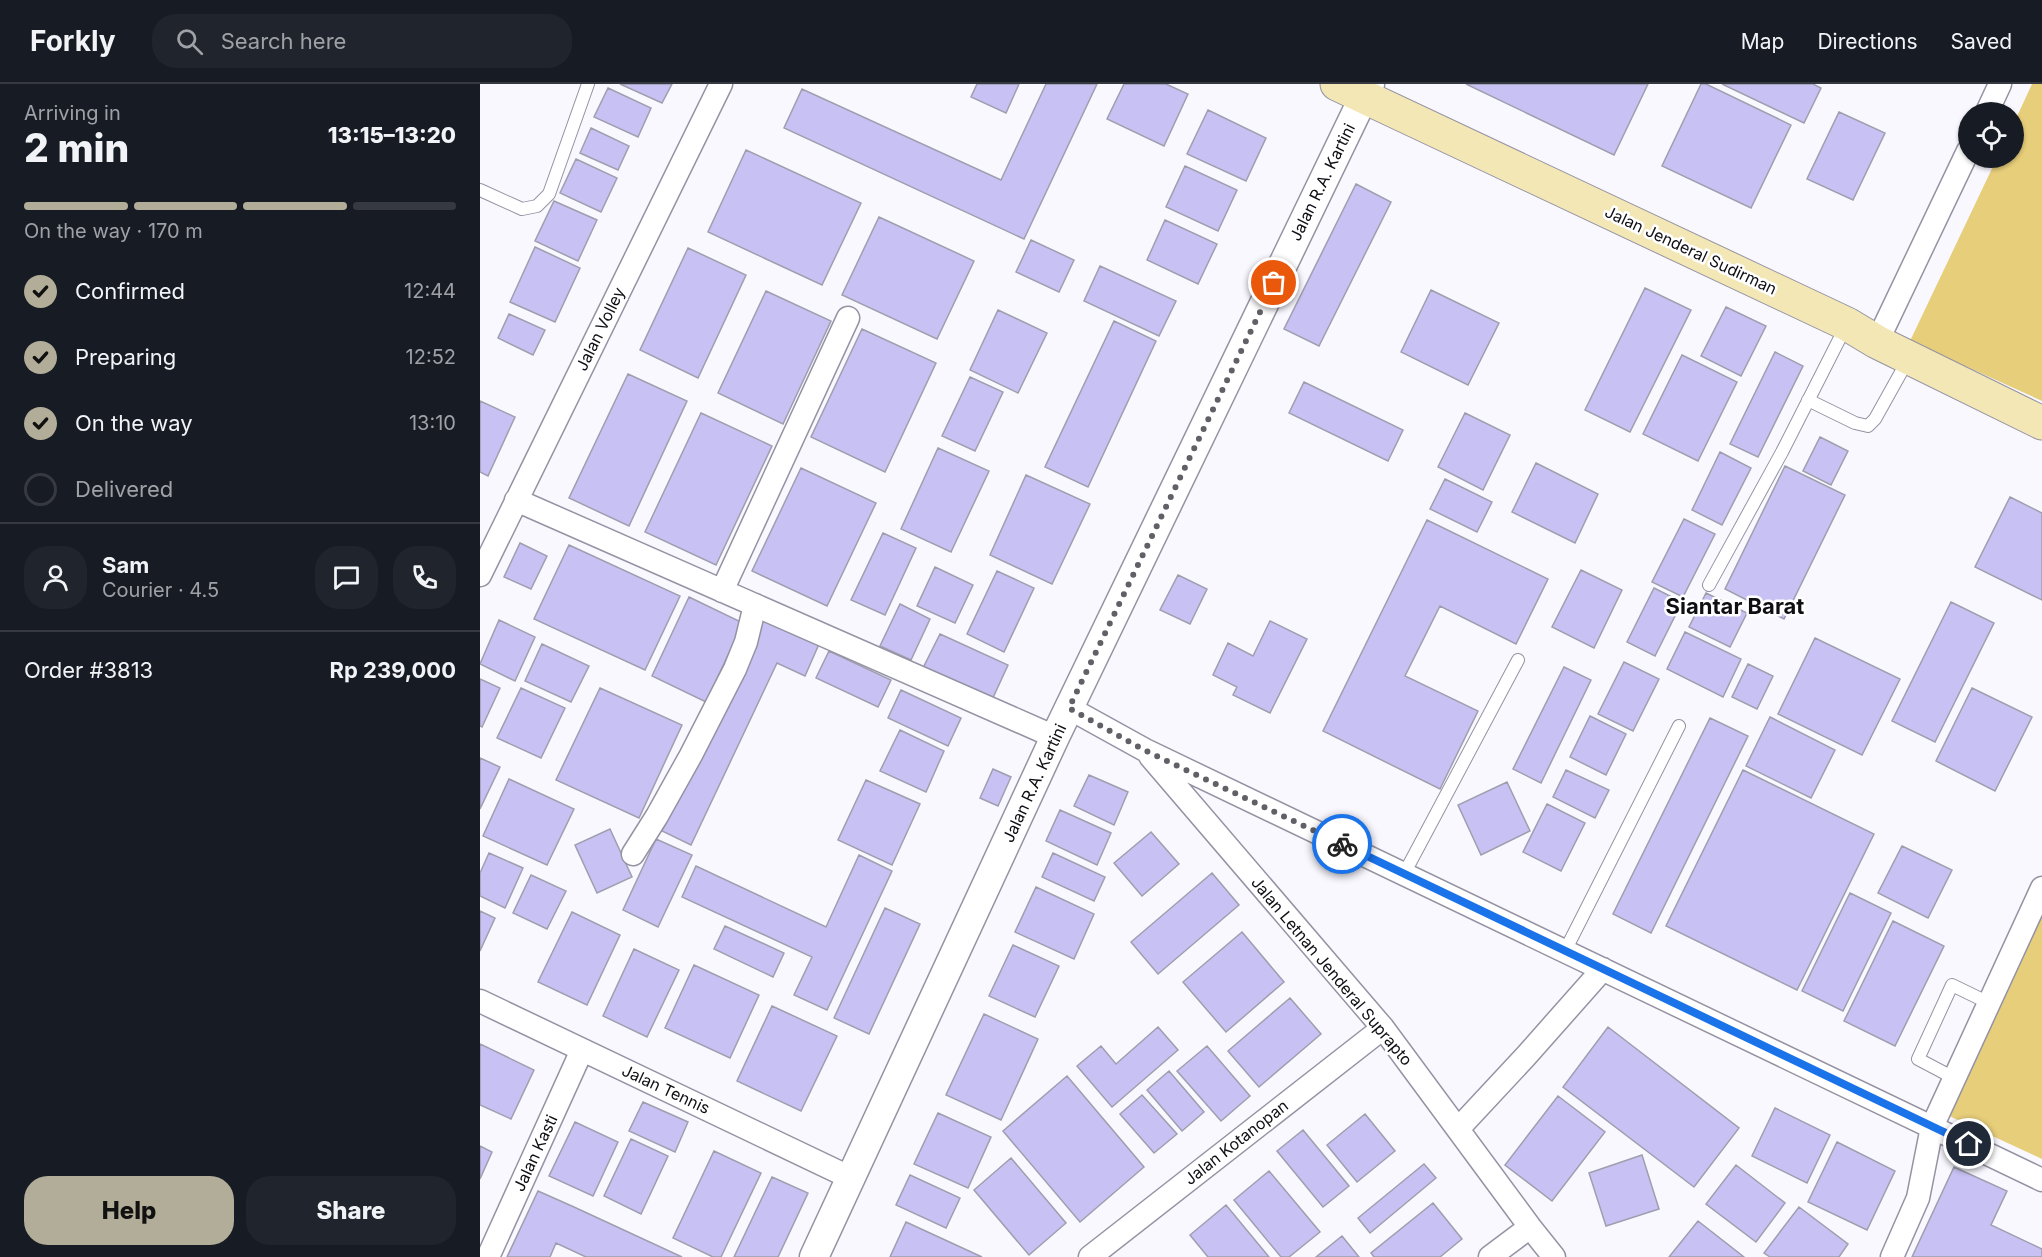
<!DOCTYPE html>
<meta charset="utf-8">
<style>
body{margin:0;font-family:Inter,sans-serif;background:#20242c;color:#f1f3f6;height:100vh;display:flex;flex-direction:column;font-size:22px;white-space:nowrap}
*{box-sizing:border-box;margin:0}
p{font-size:20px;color:#9ea1a6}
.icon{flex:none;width:33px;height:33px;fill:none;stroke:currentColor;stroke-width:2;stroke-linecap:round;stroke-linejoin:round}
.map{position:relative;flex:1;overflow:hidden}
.details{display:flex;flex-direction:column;background:#171b24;width:480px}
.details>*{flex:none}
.buttons{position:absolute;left:1478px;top:18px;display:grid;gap:12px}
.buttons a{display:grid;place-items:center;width:66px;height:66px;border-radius:50%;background:#171b24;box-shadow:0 2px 4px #0004;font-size:30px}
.pin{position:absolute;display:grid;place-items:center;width:51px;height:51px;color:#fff;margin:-26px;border:3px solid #fff;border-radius:50%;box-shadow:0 2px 6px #0007}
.courier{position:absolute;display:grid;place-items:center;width:60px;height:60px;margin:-30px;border:4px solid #1a73e8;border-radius:50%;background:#fff;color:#222;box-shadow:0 2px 8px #0007}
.head em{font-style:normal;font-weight:800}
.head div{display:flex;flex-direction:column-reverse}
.head{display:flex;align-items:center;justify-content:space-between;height:102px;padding:0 24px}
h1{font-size:39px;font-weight:800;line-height:45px}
.bar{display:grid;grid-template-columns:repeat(4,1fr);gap:9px 6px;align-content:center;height:72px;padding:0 24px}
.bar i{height:8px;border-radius:4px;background:#363941}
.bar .selected{background:#b2ad98}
.bar p{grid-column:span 4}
.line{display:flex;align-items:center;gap:15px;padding:0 24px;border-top:2px solid #363941}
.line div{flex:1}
.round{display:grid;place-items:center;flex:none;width:63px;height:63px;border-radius:24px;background:#20242c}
ol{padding:0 24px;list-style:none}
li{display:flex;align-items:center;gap:18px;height:66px}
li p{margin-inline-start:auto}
li .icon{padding:6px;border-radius:50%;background:#b2ad98;color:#111;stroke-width:4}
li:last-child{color:#9ea1a6}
li i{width:33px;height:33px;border:3px solid #363941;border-radius:50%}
.primary-button{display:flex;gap:12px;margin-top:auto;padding:12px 24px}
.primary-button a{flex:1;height:69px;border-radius:24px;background:#b2ad98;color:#111;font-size:24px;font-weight:800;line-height:69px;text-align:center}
.primary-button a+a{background:#20242c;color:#f1f3f6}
header{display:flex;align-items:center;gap:36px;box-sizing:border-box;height:84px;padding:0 30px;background:#171b24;border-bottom:2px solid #363941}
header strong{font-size:28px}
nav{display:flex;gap:33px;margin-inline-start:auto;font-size:21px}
.search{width:420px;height:54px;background:#20242c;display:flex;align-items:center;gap:15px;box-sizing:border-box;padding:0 21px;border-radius:24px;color:#9ea1a6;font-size:22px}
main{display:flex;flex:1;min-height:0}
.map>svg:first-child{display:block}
.green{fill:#e7ce7a}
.building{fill:#c8c2f4;stroke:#9f9eae;stroke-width:1.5}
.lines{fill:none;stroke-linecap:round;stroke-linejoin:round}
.service-casing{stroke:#9593a3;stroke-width:14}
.minor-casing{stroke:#9593a3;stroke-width:25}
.tertiary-casing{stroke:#9593a3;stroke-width:31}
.secondary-casing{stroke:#9593a3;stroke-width:35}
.service{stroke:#fff;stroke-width:12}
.minor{stroke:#fff;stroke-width:22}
.tertiary{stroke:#fff;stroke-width:28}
.secondary{stroke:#f2e7b5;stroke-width:33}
.done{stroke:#606066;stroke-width:6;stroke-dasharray:0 10.8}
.route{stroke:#1a73e8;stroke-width:8}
.labels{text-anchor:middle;stroke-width:5;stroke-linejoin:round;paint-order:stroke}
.street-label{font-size:16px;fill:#0e0e13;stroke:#fff}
.district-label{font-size:22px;font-weight:bold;fill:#0e0e13;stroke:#fff}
</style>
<header>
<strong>Forkly</strong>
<div class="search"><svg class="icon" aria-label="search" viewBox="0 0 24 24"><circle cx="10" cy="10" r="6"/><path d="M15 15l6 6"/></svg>Search here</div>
<nav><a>Map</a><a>Directions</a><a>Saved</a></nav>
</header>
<main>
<section class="details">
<div class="head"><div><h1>2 min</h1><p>Arriving in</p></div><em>13:15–13:20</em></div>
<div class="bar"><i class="selected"></i><i class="selected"></i><i class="selected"></i><i></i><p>On the way · 170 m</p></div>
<ol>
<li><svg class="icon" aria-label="check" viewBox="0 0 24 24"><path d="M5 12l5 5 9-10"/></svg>Confirmed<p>12:44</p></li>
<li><svg class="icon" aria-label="check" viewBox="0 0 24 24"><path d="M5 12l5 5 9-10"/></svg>Preparing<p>12:52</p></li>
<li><svg class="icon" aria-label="check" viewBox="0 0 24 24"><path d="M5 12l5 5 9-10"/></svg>On the way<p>13:10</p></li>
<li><i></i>Delivered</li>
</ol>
<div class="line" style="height:108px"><a class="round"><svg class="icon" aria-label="person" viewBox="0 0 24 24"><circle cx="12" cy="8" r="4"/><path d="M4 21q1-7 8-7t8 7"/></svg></a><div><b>Sam</b><p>Courier · 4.5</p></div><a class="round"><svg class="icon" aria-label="chat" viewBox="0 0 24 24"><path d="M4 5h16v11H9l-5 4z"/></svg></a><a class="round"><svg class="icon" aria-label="phone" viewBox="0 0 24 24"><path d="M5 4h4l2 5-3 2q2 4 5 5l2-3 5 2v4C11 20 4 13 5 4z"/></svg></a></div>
<div class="line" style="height:78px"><div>Order #3813</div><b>Rp 239,000</b></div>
<div class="primary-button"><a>Help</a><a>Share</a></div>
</section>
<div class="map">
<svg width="1562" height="1173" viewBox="0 0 1562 1173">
<rect width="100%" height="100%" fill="#f9f8ff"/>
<path class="green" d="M1552 0H1562V317L1430 257 1517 74H1533V41Z
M1562 832V1075L1467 1031Z"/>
<path class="building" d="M140 0H192L182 19Z
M497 0H539L526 29 491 13Z
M566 0H617L544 155 304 44 322 5 521 96Z
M644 0H686L708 10 684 62 627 35Z
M986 0H1168L1134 71Z
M1221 0H1226L1311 41 1271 124 1182 82Z
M1242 0H1333L1341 4 1324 39Z
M128 4 171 24 158 53 114 33Z
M728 26 786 54 766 97 707 70Z
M1359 28 1405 49 1373 116 1327 95Z
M111 44 149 62 138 86 100 69Z
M266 66 381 119 342 201 228 148Z
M96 75 137 94 121 128 80 109Z
M705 82 757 106 738 147 686 123Z
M876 100 911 118 839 262 804 245Z
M74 117 117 136 98 177 55 157Z
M399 133 494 177 457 255 362 211Z
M685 136 737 160 718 200 667 176Z
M551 156 594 176 579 208 536 188Z
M55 163 100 184 75 238 30 218Z
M208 164 266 191 218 294 160 266Z
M620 182 696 217 679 252 604 217Z
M1165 204 1211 226 1150 348 1105 326Z
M951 206 1019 239 988 301 921 268Z
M286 207 351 237 303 340 238 309Z
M1246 223 1286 242 1261 292 1221 272Z
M518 226 567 249 538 309 490 286Z
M29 230 65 246 53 271 18 254Z
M634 237 676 257 608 403 565 383Z
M382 245 456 279 405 388 331 353Z
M1295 268 1323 282 1278 373 1250 360Z
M1202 271 1257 298 1218 377 1163 350Z
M148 290 207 317 149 442 89 414Z
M490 293 523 308 495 367 462 352Z
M824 298 923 346 908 377 809 329Z
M0 317 35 333 8 392 0 388Z
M221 329 292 362 236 481 165 448Z
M985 329 1030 351 1003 406 958 383Z
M1340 353 1368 367 1351 401 1323 387Z
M458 364 509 387 471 468 421 445Z
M1240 368 1271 384 1242 441 1212 426Z
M1056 379 1118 410 1095 459 1032 428Z
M1305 382 1365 411 1304 535 1245 505Z
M321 384 396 419 347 522 272 487Z
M546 391 610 420 572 500 510 471Z
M965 395 1012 418 997 448 950 425Z
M1530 413 1562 429V516L1495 483Z
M1204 435 1235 450 1203 513 1172 498Z
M947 436 1068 495 1036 560 960 522 925 592 998 627 960 705 843 647Z
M403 449 436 464 405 531 371 516Z
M40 459 67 472 51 505 24 493Z
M89 461 200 512 165 586 54 535Z
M455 483 493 501 475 539 437 522Z
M1101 486 1142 506 1114 564 1072 543Z
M517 487 554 504 524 568 487 550Z
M698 491 727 505 710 540 680 526Z
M1174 504 1202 518 1175 572 1147 558Z
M1226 509 1267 529 1250 563 1209 543Z
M209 513 263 539 226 618 172 592Z
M1471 518 1514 539 1455 658 1412 637Z
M420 520 450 535 431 576 400 562Z
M283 534 339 560 325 592 297 579 211 761 182 747Z
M19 536 55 553 35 597 0 580Z
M790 537 827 555 790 629 753 611 757 603 733 591 748 559 773 572Z
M1205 548 1261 575 1243 613 1187 585Z
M460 550 528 581 511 618 442 586Z
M1335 554 1420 595 1382 671 1298 630Z
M62 560 109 582 91 618 45 597Z
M349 567 411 596 398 623 336 594Z
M1144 578 1179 595 1153 647 1118 630Z
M1268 580 1293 592 1277 625 1252 613Z
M1084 583 1111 596 1061 699 1033 685Z
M0 595 20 604 2 643 0 642Z
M41 604 85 624 61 674 17 654Z
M120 604 202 641 159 734 76 696Z
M1492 604 1552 633 1515 707 1456 677Z
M421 606 481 634 468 662 408 634Z
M1110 632 1146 650 1126 691 1090 673Z
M1290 633 1355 666 1331 714 1266 682Z
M1230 634 1268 652 1171 849 1133 830Z
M420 646 464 667 446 708 400 687Z
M0 674 20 683 0 725Z
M513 685 531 693 518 722 500 714Z
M1086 686 1129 706 1115 734 1073 713Z
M1263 686 1394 750 1317 906 1186 842Z
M609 691 648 708 634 741 594 722Z
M29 695 94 725 67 781 3 752Z
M386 696 440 720 412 781 358 756Z
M1027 698 1050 747 1001 771 978 721Z
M1067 720 1105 739 1081 787 1043 768Z
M580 726 631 749 617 781 566 757Z
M130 745 152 793 117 809 95 761Z
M671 748 699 780 662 812 634 779Z
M176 755 212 771 178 843 143 826Z
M1422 762 1472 786 1448 834 1398 809Z
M9 769 43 784 25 824 0 812V789Z
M573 769 625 793 614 817 562 793Z
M379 771 412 787 347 926 314 911 332 873 202 813 216 782 346 843Z
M732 789 759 821 678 890 651 858Z
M51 791 86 807 67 845 33 829Z
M556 803 614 830 594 875 535 848Z
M1370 809 1411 829 1363 927 1322 907Z
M405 824 440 840 389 950 354 934Z
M0 827 15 834 0 867Z
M92 828 140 851 107 921 58 898Z
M1413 837 1464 862 1415 962 1364 937Z
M245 842 304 869 293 893 234 865Z
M762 848 804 898 746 948 703 898Z
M533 861 579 882 555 933 509 912Z
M154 865 199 886 167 953 123 932Z
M214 881 279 911 250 974 185 944Z
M810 914 841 950 779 1003 748 967Z
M292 922 357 952 321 1027 257 997Z
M504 930 558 955 521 1036 466 1011Z
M678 943 698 966 632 1023 597 982 621 962 636 980Z
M1128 943 1259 1044 1214 1103 1083 1003Z
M0 960 54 986 31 1035 0 1021Z
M727 962 770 1012 741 1037 697 987Z
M689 987 724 1028 702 1047 667 1006Z
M587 992 664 1083 600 1138 523 1047Z
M662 1011 697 1050 674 1069 640 1030Z
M1078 1012 1125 1048 1072 1117 1025 1081Z
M163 1018 208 1038 195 1068 149 1047Z
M1295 1024 1350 1051 1327 1099 1272 1072Z
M458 1029 511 1053 488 1104 434 1080Z
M885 1030 915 1067 877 1098 847 1061Z
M95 1038 138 1058 113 1112 69 1092Z
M823 1046 869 1102 843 1123 797 1067Z
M151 1055 188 1072 161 1130 124 1112Z
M1357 1058 1415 1087 1387 1146 1328 1118Z
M0 1062 12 1068 0 1095Z
M234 1067 281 1089 241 1173H233L193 1154Z
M1162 1071 1179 1125 1126 1142 1109 1089Z
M531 1074 586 1139 549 1171 494 1106Z
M944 1080 956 1094 890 1149 878 1134Z
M1256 1081 1305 1119 1276 1158 1226 1120Z
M1474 1083 1527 1107 1511 1141 1562 1165V1173H1432Z
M789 1087 840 1148 809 1173H801L754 1116Z
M430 1091 480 1114 466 1144 416 1121Z
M292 1093 328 1109 298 1173H254Z
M58 1107 94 1123 202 1173H106L76 1159 70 1173H27Z
M953 1119 982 1155 960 1173H894L891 1169Z
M746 1121 789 1173H728L710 1151Z
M1319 1123 1368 1160 1359 1173H1290L1284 1169Z
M1218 1137 1264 1173H1189Z
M426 1138 502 1173H410Z
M862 1152 879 1173H836Z"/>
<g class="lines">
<defs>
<path id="service" d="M0 106 42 125 57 122 69 110 108 0
M1328 316 1375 339 1388 342 1395 335 1429 274
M1229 501 1302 368 1367 240
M924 790 1038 576
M1085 867 1199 642
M1474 994 1438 975 1472 901 1509 919"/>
<path id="minor" d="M1507 28 1520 0
M1397 258 1488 67
M36 416 575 653
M0 491 241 0
M242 507 368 234
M589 624 665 666 1562 1096
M670 672 903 944 1050 1143 1074 1173
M153 770 177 732 211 671 255 585 266 558 275 521
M0 917 371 1094
M978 1045 1046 972 1123 885
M8 1173 102 966
M610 1173 903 944
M1010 1173 1050 1143
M1412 1173 1438 1114 1452 1043 1562 804"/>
<path id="tertiary" d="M334 1173 575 653 890 0"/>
<path id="secondary" d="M857 0 1367 240 1397 258 1562 339"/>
</defs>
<use href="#service" class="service-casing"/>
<use href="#minor" class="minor-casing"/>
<use href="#tertiary" class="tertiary-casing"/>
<use href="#secondary" class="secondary-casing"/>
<use href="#service" class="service"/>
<use href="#minor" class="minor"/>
<use href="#tertiary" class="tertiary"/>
<use href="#secondary" class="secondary"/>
</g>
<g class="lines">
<path class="done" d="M794 199 589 624 664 666 862 760"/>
<path class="route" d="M862 760 1489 1060"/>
</g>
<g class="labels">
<g class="street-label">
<text transform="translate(842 98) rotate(-64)" y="6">Jalan R.A. Kartini</text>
<text transform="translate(1211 166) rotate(25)" y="6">Jalan Jenderal Sudirman</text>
<text transform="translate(120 245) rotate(-64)" y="6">Jalan Volley</text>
<text transform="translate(554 699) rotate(-65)" y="6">Jalan R.A. Kartini</text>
<text transform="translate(852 887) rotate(50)" y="6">Jalan Letnan Jenderal Suprapto</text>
<text transform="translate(186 1005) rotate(25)" y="6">Jalan Tennis</text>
<text transform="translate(756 1058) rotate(-38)" y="6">Jalan Kotanopan</text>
<text transform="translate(55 1069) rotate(-65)" y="6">Jalan Kasti</text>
</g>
<g class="district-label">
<text x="1255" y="530">Siantar Barat</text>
</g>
</g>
</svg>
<div class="buttons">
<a><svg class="icon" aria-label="locate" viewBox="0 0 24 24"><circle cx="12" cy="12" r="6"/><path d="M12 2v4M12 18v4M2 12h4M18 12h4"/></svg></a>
</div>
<div class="pin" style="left:794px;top:199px;background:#ea580c"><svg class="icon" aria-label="bag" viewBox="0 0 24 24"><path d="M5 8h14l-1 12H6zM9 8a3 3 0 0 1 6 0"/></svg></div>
<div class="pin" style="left:1489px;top:1060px;background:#1f2937"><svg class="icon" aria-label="home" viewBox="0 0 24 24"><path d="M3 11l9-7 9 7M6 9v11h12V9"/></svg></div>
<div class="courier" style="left:862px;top:760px"><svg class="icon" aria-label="bike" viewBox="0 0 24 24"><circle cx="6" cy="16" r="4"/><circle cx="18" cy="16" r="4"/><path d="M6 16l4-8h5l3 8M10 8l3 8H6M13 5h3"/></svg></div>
</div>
</main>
